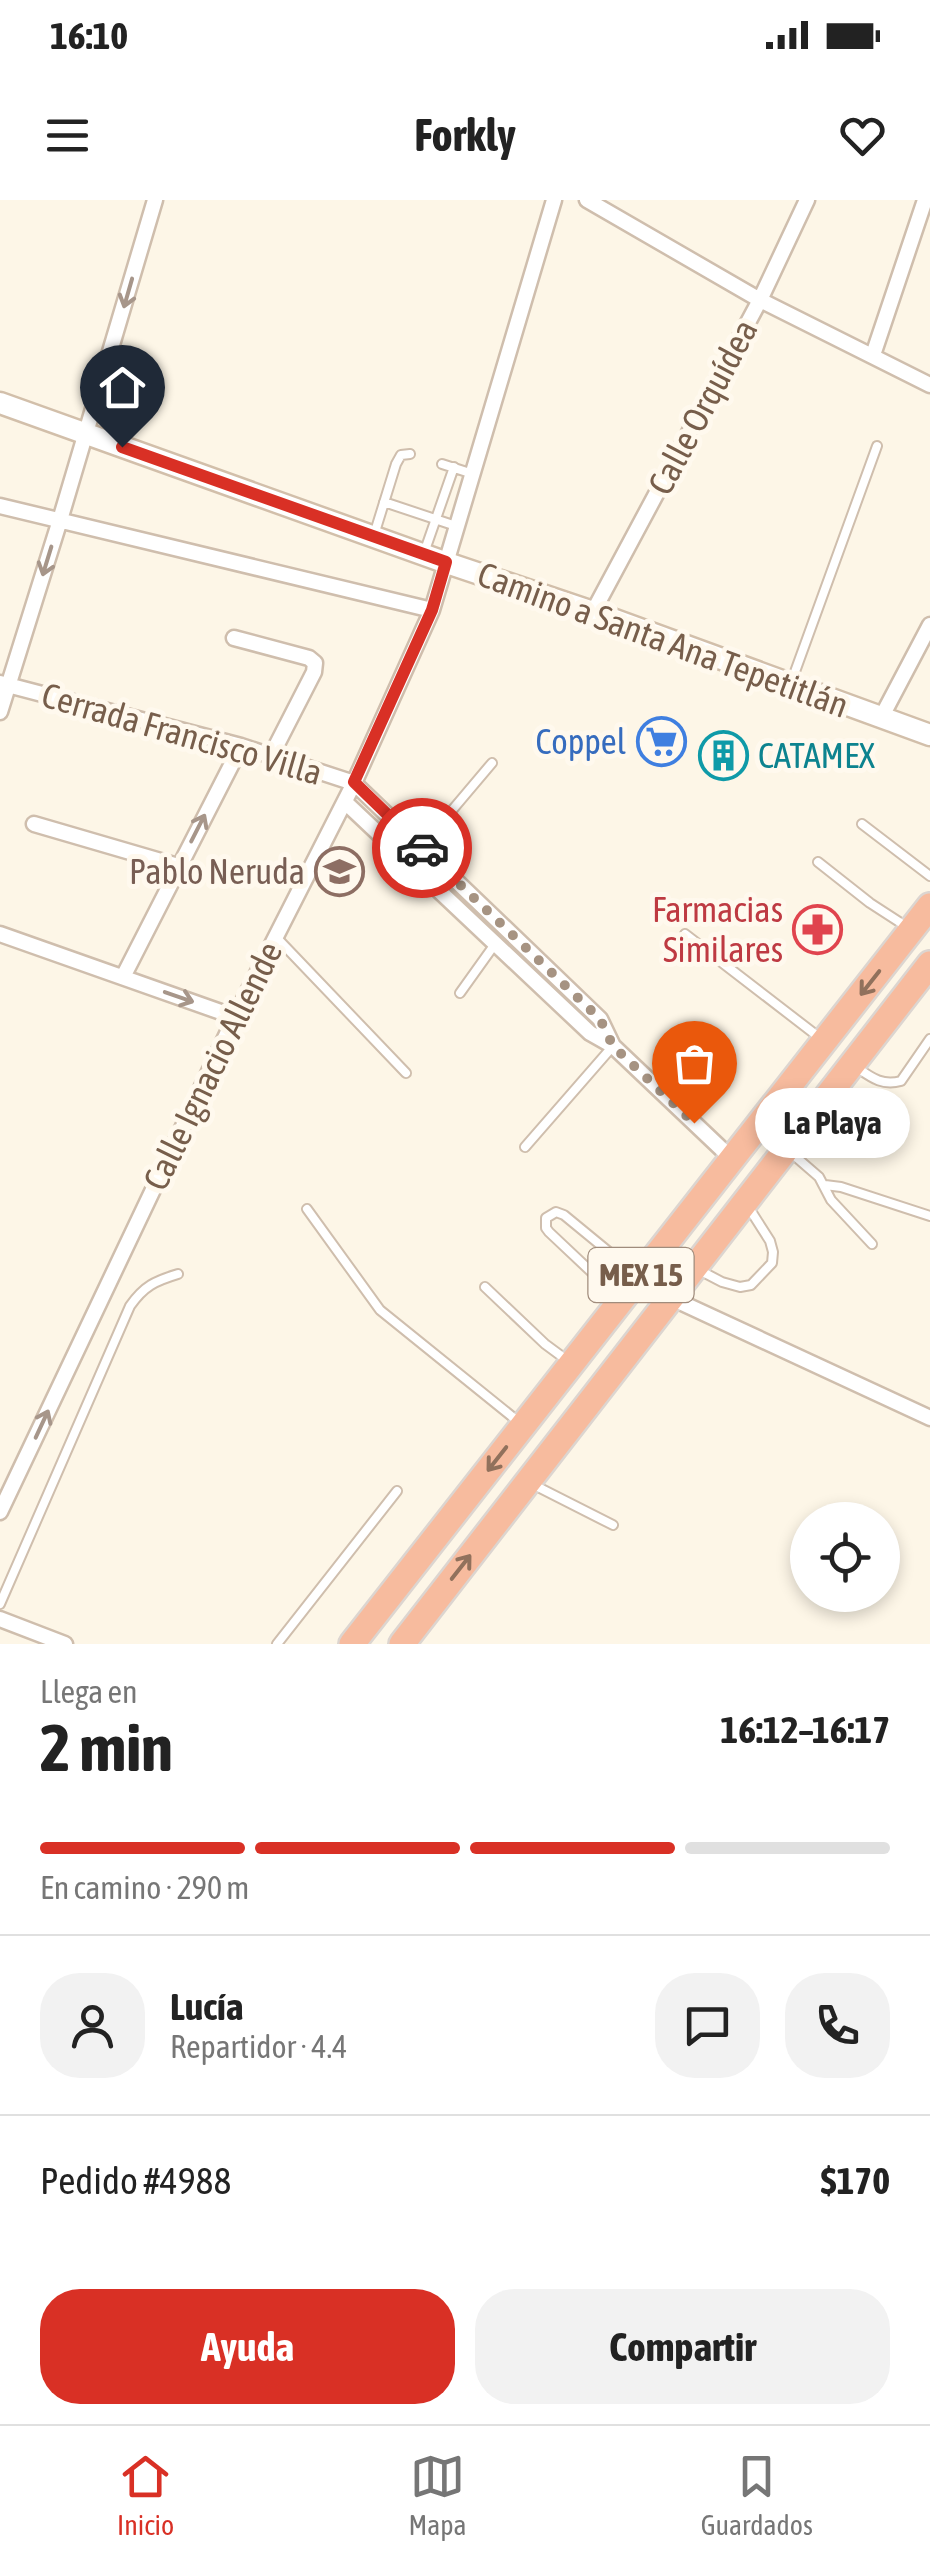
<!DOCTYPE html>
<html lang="es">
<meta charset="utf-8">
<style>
body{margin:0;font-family:"Asap Condensed",sans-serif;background:#f2f2f2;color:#222;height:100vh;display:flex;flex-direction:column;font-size:38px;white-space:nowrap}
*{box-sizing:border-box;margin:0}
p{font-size:32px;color:#767676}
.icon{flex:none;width:55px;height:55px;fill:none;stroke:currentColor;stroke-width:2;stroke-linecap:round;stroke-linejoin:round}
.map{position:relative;height:1444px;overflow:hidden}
.panel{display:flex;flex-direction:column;background:#fff;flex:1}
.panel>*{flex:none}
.controls{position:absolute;left:790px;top:1302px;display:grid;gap:20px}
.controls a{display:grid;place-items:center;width:110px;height:110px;border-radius:50%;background:#fff;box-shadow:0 5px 15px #0003;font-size:50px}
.pin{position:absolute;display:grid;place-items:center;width:85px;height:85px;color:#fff;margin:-102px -42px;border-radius:50% 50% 50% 0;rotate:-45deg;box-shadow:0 0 10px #0007}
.pin .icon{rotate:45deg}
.courier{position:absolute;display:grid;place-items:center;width:100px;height:100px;margin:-50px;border:8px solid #d93025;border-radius:50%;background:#fff;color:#222;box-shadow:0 2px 12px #0007}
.bubble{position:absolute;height:70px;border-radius:35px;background:#fff;box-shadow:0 5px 15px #0003;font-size:32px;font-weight:700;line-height:70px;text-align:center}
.head em{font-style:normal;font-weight:700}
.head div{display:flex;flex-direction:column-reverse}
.head{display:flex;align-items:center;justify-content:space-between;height:170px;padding:0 40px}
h1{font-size:65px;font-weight:700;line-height:75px}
.bar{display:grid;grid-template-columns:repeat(4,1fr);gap:15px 10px;align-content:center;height:120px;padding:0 40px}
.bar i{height:12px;border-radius:8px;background:#e0e0e0}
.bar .on{background:#d93025}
.bar p{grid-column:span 4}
.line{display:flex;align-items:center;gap:25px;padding:0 40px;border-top:2px solid #e0e0e0}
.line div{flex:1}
.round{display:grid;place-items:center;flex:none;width:105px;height:105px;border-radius:40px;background:#f2f2f2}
.button{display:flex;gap:20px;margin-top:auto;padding:20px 40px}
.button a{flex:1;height:115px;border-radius:40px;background:#d93025;color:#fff;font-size:40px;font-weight:700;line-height:115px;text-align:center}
.button a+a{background:#f2f2f2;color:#222}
.status{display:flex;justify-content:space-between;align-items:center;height:70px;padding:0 50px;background:#fff;direction:ltr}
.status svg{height:28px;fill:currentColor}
header{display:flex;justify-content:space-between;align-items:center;height:130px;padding:0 40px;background:#fff;font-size:45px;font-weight:700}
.menu{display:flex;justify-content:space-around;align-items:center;height:140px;border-top:2px solid #e0e0e0;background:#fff;font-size:28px;color:#767676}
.menu a{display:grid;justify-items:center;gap:5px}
.menu .on{color:#d93025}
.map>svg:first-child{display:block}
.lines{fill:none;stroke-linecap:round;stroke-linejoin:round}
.lane-casing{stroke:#cfbead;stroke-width:12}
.street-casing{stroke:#cfbead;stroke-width:19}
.secondary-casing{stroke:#d2bfaa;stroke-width:25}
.highway-casing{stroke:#dcd5d0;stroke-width:30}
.lane{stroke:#fff;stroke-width:8}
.street{stroke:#fff;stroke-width:14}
.secondary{stroke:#fff;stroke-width:20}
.highway{stroke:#f7bb9e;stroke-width:25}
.oneway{stroke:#a7968a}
.oneway2{stroke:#91715c}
.done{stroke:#a69382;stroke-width:10;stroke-dasharray:0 18}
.route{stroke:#d93025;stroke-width:12}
.labels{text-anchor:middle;stroke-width:10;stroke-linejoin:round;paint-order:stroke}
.shield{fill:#fff9ee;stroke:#a08c7c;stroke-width:2.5}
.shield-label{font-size:32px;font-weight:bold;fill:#775e4b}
.street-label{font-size:35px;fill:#775e4b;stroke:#fff9ee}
.shop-label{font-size:35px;fill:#366cbe;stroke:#fff9ee;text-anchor:end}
.culture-label{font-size:35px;fill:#0d838f;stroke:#fff9ee;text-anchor:start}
.education-label{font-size:35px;fill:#785e54;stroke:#fff9ee;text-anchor:end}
.health-label{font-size:35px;fill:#be3a42;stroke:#fff9ee;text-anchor:end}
</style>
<div class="status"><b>16:10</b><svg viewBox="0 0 49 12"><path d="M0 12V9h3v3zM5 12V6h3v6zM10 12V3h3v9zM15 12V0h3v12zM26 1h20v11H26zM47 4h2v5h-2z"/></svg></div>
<header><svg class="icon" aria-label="menu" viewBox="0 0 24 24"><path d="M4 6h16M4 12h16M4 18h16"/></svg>Forkly<svg class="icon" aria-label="heart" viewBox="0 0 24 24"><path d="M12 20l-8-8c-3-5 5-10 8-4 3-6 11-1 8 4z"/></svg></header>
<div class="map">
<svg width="930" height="1444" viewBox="0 0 930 1444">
<rect width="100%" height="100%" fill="#fdf6e7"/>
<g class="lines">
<defs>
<path id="lane" d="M442 264 473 274
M384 302 456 326
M374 335 396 264 401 255 410 254
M424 353 454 267
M792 480 877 246
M862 624 930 676
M421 647 492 563
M818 662 870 703 907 727
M685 734 820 838
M276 737 406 873
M460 793 495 744
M856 867C872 878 882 886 901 881L930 839
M525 947 613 846
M789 951 819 977 831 1000 872 1044
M825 985 841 987 930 1016
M307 1009 380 1110 520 1223
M697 1069 722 1082 740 1087 751 1085 772 1063 773 1052 770 1041 749 1008
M485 1087 545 1144 568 1161
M618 1097 549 1032 546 1028V1018L556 1012 564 1015 637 1075
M532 1284 613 1325
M0 1404 130 1106C144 1086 155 1081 178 1074
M277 1444 397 1291"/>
<path id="street" d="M587 0 760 100 930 185
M873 155 925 0
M0 306 432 410
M593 412 760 100 807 0
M234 438 309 458 315 463 314 472 271 556
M0 483 241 546 354 583 600 819 613 846
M0 512 60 320 155 0
M881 518 930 425
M345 602 590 833 613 846 732 959
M34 624 178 666
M0 734 235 817
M123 777 241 546
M669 1097 930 1218
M0 1312 235 817 354 583 432 410 554 0
M0 1419 65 1444"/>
<path id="secondary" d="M0 203 447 363 593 412 930 535"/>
<path id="highway" d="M352 1444 930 706
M402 1444 930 764"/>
</defs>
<use href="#lane" class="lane-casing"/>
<use href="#street" class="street-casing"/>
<use href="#secondary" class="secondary-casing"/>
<use href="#highway" class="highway-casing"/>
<use href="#lane" class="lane"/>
<use href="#street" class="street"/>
<use href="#secondary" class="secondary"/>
<use href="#highway" class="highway"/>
</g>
<defs><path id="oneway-shaft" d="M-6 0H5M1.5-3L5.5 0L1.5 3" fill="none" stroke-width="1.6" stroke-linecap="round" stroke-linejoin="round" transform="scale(2.5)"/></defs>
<g class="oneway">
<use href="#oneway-shaft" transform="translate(128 93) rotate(106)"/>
<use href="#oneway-shaft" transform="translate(47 361) rotate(107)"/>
<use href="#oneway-shaft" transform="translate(198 628) rotate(-63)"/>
<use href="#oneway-shaft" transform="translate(179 797) rotate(19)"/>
<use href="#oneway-shaft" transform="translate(42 1224) rotate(-65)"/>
</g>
<g class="oneway2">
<use href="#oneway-shaft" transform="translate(870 783) rotate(128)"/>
<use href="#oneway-shaft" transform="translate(497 1259) rotate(128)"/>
<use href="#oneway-shaft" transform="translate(461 1367) rotate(-52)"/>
</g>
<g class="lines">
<path class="done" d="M422 648 600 819 613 846 694 923"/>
<path class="route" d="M122 247 446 362 432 410 354 582 422 648"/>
</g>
<defs>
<symbol id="supermarket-ring" viewBox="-11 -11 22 22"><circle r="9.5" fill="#fff9ee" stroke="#3f7fe0" stroke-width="1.5"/><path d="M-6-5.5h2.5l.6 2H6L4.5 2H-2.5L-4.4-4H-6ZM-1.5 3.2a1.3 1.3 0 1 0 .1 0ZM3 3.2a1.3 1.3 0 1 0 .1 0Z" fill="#3f7fe0"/></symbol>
<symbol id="building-ring" viewBox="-11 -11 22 22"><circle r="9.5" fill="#fff9ee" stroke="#0f9aa8" stroke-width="1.5"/><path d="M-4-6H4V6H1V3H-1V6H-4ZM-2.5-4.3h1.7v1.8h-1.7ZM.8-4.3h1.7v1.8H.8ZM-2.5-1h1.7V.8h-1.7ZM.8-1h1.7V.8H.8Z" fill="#0f9aa8"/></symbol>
<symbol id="school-ring" viewBox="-11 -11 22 22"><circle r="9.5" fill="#fff9ee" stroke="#8d6e63" stroke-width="1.5"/><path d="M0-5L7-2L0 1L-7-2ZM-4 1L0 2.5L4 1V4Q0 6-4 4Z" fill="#8d6e63"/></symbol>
<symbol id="pharmacy-ring" viewBox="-11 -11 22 22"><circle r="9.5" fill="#fff9ee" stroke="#e0444e" stroke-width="1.5"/><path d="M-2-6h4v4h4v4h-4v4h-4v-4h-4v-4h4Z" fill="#e0444e"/></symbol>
</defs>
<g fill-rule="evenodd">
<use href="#supermarket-ring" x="634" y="514" width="55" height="55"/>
<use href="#building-ring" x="696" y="528" width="55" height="55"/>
<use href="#school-ring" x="312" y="644" width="55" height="55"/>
<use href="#pharmacy-ring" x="790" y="702" width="55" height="55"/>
</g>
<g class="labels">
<rect class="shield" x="588.5" y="1048" width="105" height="54" rx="8"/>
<g class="shield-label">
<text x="641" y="1086">MEX 15</text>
</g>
<g class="street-label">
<text transform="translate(703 207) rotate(-62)" y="12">Calle Orquídea</text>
<text transform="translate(663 440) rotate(20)" y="12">Camino a Santa Ana Tepetitlán</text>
<text transform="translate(182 534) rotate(16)" y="12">Cerrada Francisco Villa</text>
<text transform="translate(213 866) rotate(-64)" y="12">Calle Ignacio Allende</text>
</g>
<g class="shop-label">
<text x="626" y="554">Coppel</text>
</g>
<g class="culture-label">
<text x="758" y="568">CATAMEX</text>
</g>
<g class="education-label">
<text x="305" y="684">Pablo Neruda</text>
</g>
<g class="health-label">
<text x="783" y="722">Farmacias<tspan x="783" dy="40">Similares</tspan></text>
</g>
</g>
</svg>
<div class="controls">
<a><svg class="icon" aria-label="locate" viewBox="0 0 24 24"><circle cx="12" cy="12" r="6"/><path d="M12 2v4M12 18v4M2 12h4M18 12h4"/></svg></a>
</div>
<div class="pin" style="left:694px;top:923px;background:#ea580c"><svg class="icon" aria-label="bag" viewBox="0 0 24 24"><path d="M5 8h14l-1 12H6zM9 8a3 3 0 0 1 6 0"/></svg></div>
<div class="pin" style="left:122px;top:247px;background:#1f2937"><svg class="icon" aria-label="home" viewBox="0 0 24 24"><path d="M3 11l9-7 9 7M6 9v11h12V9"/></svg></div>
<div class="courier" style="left:422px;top:648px"><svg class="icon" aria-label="car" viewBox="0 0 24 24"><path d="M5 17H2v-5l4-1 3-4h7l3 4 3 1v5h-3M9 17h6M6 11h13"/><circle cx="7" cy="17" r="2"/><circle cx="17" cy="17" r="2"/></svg></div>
<div class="bubble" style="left:755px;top:888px;width:155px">La Playa</div>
</div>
<section class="panel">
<div class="head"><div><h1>2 min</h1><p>Llega en</p></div><em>16:12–16:17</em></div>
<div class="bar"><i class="on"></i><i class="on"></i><i class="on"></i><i></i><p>En camino · 290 m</p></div>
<div class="line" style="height:180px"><a class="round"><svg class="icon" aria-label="person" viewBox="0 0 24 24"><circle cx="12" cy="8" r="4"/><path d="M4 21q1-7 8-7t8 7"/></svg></a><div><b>Lucía</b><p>Repartidor · 4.4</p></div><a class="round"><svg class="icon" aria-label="chat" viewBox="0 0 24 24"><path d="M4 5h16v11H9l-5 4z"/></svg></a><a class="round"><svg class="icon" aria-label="phone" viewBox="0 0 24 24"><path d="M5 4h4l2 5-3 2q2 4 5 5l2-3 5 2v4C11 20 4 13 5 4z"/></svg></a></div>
<div class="line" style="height:130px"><div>Pedido #4988</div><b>$170</b></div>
<div class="button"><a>Ayuda</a><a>Compartir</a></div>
</section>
<nav class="menu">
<a class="on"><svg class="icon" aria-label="home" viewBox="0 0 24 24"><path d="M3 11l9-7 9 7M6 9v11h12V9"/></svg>Inicio</a>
<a><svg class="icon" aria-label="map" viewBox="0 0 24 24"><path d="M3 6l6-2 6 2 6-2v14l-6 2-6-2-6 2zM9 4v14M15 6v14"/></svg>Mapa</a>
<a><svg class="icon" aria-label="saved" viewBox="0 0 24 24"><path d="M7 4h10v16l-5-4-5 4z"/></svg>Guardados</a>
</nav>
